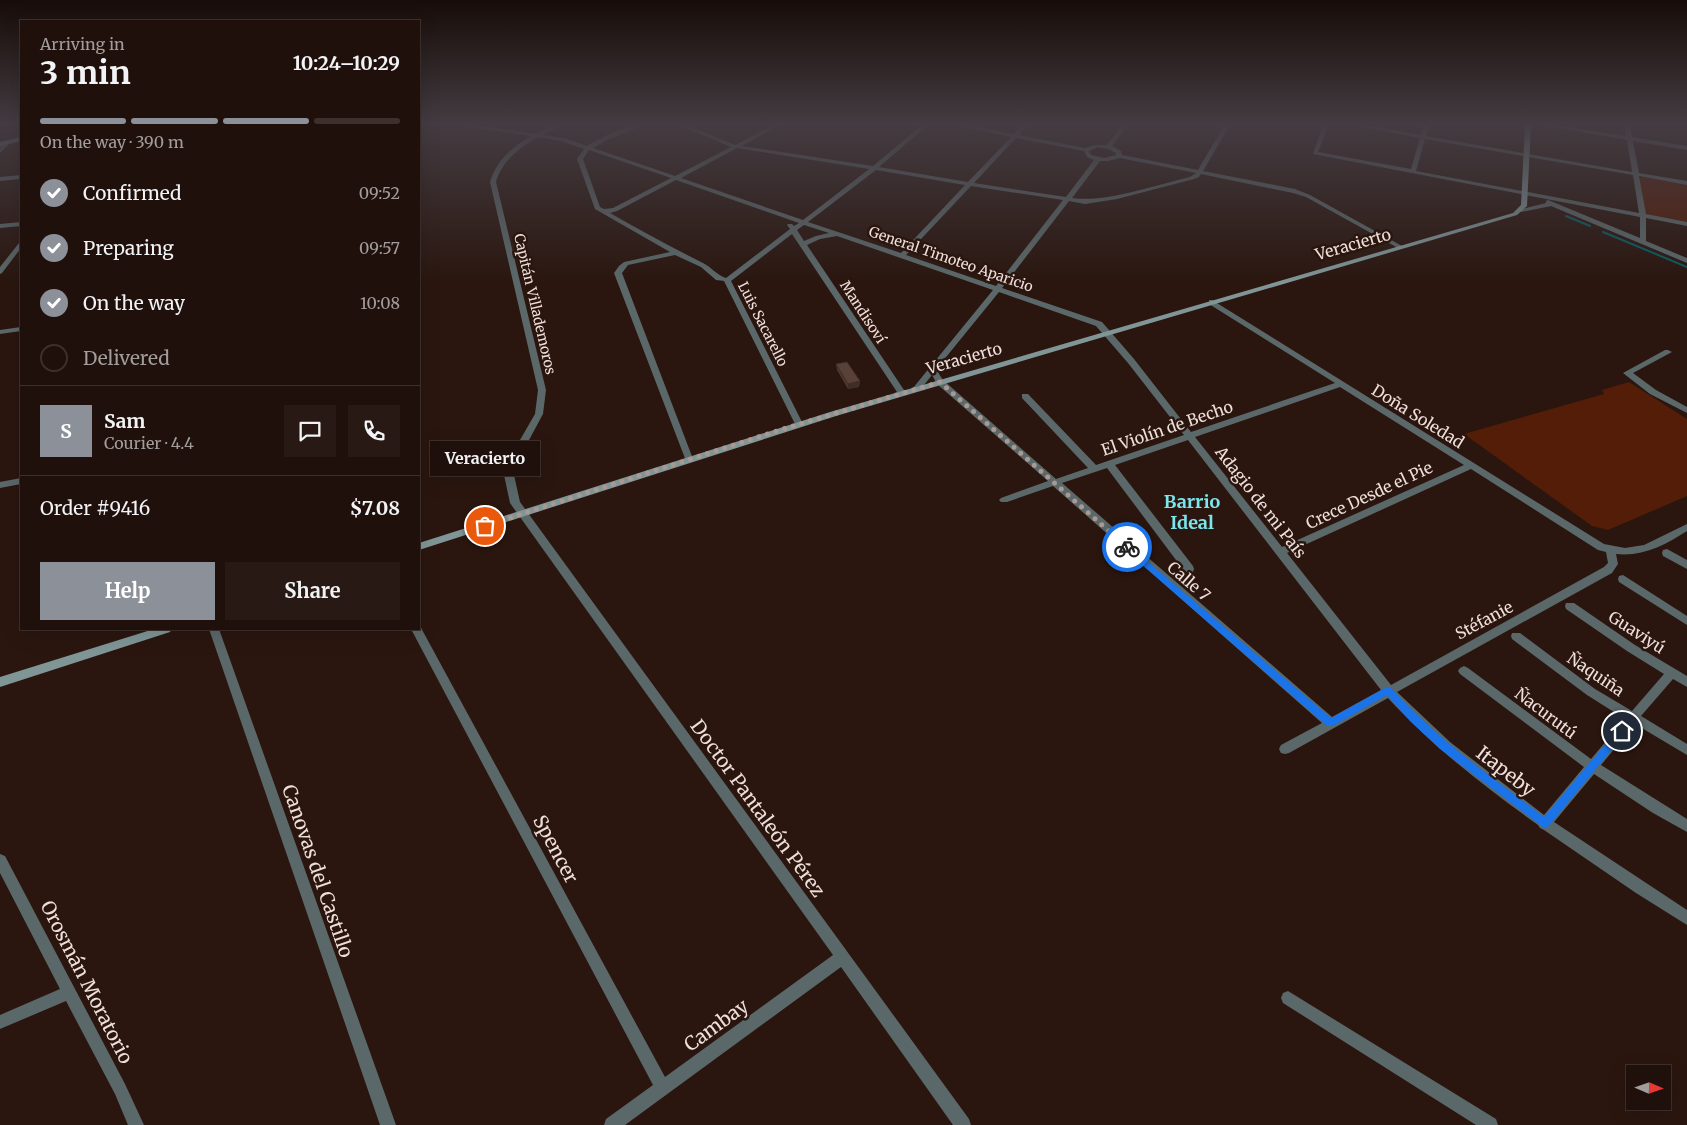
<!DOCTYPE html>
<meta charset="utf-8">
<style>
body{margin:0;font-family:Merriweather,serif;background:#281914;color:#f1f3f6;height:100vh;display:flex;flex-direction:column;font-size:19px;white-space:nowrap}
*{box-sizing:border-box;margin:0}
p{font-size:16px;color:#a29d9d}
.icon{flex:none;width:28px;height:28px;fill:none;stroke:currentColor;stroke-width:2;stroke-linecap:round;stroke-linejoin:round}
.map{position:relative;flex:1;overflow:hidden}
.drawer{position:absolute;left:20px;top:20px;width:400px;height:610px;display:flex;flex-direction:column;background:#20100b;border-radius:0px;box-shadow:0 5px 20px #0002,0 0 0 1px #3d302c}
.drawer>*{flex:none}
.needle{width:32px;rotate:92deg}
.controls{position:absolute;left:1626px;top:1065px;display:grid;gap:10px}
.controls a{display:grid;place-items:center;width:45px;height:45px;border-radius:0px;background:#20100b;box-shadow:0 5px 20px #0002,0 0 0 1px #3d302c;font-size:25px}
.pin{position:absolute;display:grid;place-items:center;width:42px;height:42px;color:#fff;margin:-21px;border:2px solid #fff;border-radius:50%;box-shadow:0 1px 5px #0007}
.courier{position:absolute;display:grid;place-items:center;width:50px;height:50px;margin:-25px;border:4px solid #1a73e8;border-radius:50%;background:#fff;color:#222;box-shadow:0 1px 6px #0007}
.bubble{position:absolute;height:35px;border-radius:0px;background:#20100b;box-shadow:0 5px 20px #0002,0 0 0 1px #3d302c;font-size:16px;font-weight:700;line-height:35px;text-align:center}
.overview em{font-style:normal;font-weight:700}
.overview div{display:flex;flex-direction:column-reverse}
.overview{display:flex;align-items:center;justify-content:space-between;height:85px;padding:0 20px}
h1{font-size:32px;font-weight:700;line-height:38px}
.bar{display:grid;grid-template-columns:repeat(4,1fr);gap:8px 5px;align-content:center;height:60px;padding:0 20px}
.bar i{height:6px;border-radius:4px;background:#3d302c}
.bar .selected{background:#8c9099}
.bar p{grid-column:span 4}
.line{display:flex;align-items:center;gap:12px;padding:0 20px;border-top:1px solid #3d302c}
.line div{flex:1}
.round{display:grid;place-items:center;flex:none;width:52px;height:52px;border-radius:0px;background:#281914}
ol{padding:0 20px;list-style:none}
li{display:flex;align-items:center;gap:15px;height:55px}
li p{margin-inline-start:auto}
li .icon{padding:5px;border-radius:50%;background:#8c9099;color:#fff;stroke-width:4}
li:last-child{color:#a29d9d}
li i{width:28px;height:28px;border:2px solid #3d302c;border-radius:50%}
.cta{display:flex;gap:10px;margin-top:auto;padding:10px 20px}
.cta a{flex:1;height:58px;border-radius:0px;background:#8c9099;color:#fff;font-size:20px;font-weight:700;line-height:58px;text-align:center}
.cta a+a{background:#281914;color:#f1f3f6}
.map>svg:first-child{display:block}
.green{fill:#531d08}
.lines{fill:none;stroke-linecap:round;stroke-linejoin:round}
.stream{stroke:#055e63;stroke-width:2}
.street{fill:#5b6869;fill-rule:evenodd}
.secondary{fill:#7f9596;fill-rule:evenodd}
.wall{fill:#4d3830}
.shaded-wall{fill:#3e2e27}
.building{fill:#594138;stroke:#3e2e27}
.route{fill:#1a73e8}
.done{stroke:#aa9993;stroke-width:5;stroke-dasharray:0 9}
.labels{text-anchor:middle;stroke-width:5;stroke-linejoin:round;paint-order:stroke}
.far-street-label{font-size:14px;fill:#efdfda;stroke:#2a160f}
.street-label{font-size:16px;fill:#efdfda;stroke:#2a160f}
.neighbourhood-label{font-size:18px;font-weight:bold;fill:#7be6ed;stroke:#2a160f}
.near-street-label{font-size:19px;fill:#efdfda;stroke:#2a160f}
</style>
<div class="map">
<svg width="1687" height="1125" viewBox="0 0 1687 1125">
<rect width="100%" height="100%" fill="#2a160f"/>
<path class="green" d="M1639 178H1648L1687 185V222L1652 216 1644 212Z
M1629 382 1687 419V496L1608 530 1592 526 1464 434 1604 394 1602 390Z"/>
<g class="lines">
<path class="stream" d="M1566 216 1590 226
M1603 232 1687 267"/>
<path class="street" d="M458 125H472L536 134 554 125H562L542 135 564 138 587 146C603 136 626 125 645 125L609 139 593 148 675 176 731 147 679 125H687L735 145 773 125H780L742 146 873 166 922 125H928L879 167 968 182 1011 137 956 125H967L1013 134 1022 125H1028L1019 135 1085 148 1094 145H1107L1122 125H1128L1112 146 1121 151 1122 155 1198 170 1224 125H1230L1203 171 1295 189 1310 195 1402 246V248H1398L1306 197 1293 193 1201 174 1199 177 1194 179 1117 199 1085 204 1069 201 1002 288 1102 322 1134 359 1191 432 1335 383 1209 304V300H1212L1604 544 1625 548 1644 545 1687 524V531C1665 545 1643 557 1616 554L1618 564 1612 573 1397 692 1450 742 1544 815 1584 767 1460 674 1458 671 1460 668 1464 666 1468 668 1591 759 1625 719 1587 695 1512 639 1511 636 1512 633H1520L1595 689 1632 711 1664 674 1627 651 1566 609 1565 606 1566 603H1574L1635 645 1687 676V687L1673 679 1641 716 1687 744V755L1635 724 1601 765 1687 819V832L1653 813 1594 774 1554 822 1687 910V925L1636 893 1544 830 1540 828 1538 825C1485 787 1432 746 1388 698L1289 753 1285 754 1281 753 1279 749 1281 745 1322 723 1053 486 1007 502H1001L999 500 1001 498 1048 481 937 384 932 375 920 390H914L913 388 993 290 837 236 820 239 807 245 906 393 902 396 899 395 792 234 731 281 803 424 799 427 795 424 724 281 716 280 701 267 675 255 628 265 622 273 693 459 689 462 686 461 614 273 619 266 624 262 670 252 595 209 577 159 584 149 561 141 538 137C519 148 502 161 496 182L546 390 543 414 515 466 514 475 520 502 969 1119 971 1125H953L841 967 625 1125H604L606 1119 653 1085 411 629H419L420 626 665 1077 833 955 510 503 504 475 505 466 535 414 538 390 490 182C496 161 512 147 531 136ZM1016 138 1084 151 1087 157 1094 160 1066 197 974 183ZM1098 147 1108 149 1116 153V155L1104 158 1091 155 1089 151ZM737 148 869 169 803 220 681 178ZM589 150 671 178 613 208 604 209 600 207 583 159ZM1120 158 1196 173 1190 177C1155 185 1106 203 1072 198L1100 161H1108ZM876 170 965 185 901 253 808 222ZM676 180 799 223 794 226 792 224H788L787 225 790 229 726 278C717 275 711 267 703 263 671 247 640 230 610 213L617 211ZM971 186 1063 200 996 286 906 255ZM804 225 829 233 816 236 804 241 797 230ZM999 292 1096 326 1128 363 1184 435 1096 465 1028 394H1022V398L1088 468 1056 479 943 380 939 374 938 367ZM1340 387 1464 465 1282 547 1195 437ZM1188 440 1381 690 1332 717 1062 483 1107 468 1185 572H1193L1194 569 1193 566 1115 465ZM1471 469 1598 550 1606 552 1608 563 1604 567 1391 685 1287 553Z
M1323 125H1329L1318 152 1411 169 1420 138 1353 125H1365L1421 135 1423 125H1429L1426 136 1632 172 1627 140 1542 125H1555L1626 136 1624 125H1630L1632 137 1687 146V150L1633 141 1639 173 1687 181V185L1639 176 1646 214 1687 222V226L1646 218V241L1687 258V263L1551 206 1521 212 1518 210 1546 203V201L1548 200 1640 238V217L1313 154ZM1425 139 1633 175 1639 213 1416 171Z
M6 141 11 142 0 153V147Z
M21 175V179L0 181V177Z
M21 222V226L0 228V224Z
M21 242V248L2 273 0 274V267L19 243Z
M21 327V331L0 334V330Z
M1665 350H1668L1672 352 1633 373 1656 390 1687 407V413L1650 394 1623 373Z
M21 478V484L0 488V482Z
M1667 549 1687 560V569L1663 556 1662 553 1663 550Z
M1623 575 1687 616V625L1619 582 1618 579 1619 576Z
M209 629H219L396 1125H380Z
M0 854 5 856 125 1084 144 1125H128L115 1094 66 1001 0 1029V1015L60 989 0 873Z
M1288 991 1496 1119 1498 1125H1476L1283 1003 1281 998 1283 993Z"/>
<path class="secondary" d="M1525 125H1531L1527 206 1517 215 836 416 419 550V543L830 412 1513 213 1521 205Z
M21 137V141L0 146V142Z
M154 629H171L170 632 0 687V677Z"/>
</g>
<path class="wall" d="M836 364 860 381 859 387 848 389 837 370Z"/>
<path class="shaded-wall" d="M860 381 859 387 848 389V384Z"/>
<path class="building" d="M847 362 860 381 848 384 836 364Z"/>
<linearGradient id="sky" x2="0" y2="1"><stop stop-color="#170c08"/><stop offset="0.44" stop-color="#443c42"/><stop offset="1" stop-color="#443c42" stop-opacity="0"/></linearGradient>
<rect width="1687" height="282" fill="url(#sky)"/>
<path class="route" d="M1127 544 1331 718 1385 688H1391C1436 738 1490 776 1544 817L1619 728H1626L1627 731 1548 827 1544 828 1440 749 1410 721 1387 695 1333 726H1327L1124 549V545Z"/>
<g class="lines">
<path class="done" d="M485 526 783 429 940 382 1127 547"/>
</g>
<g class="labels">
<g class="far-street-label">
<text transform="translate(951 259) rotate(19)" y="5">General Timoteo Aparicio</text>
<text transform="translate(535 304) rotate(77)" y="5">Capitán Villademoros</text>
<text transform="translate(863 312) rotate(57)" y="5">Mandisoví</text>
<text transform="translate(763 324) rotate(63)" y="5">Luis Sacarello</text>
</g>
<g class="street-label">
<text transform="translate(1353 244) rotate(-16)" y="6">Veracierto</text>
<text transform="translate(964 358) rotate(-16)" y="6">Veracierto</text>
<text transform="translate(1418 416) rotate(32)" y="6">Doña Soledad</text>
<text transform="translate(1167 428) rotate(-19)" y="6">El Violín de Becho</text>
<text transform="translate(1369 495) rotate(-25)" y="6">Crece Desde el Pie</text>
<text transform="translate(1261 502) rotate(52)" y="6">Adagio de mi País</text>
<text transform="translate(1189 581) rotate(41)" y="6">Calle 7</text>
<text transform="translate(1484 620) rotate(-28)" y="6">Stéfanie</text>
<text transform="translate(1637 632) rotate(33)" y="6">Guaviyú</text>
<text transform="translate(1596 674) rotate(34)" y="6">Ñaquiña</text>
<text transform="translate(1546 713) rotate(37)" y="6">Ñacurutú</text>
</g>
<g class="neighbourhood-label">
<text x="1192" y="508">Barrio<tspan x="1192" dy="21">Ideal</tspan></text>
</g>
<g class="near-street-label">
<text transform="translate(1506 771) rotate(38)" y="7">Itapeby</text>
<text transform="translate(758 808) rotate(54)" y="7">Doctor Pantaleón Pérez</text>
<text transform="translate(556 849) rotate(62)" y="7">Spencer</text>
<text transform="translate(318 871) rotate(71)" y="7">Canovas del Castillo</text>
<text transform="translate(87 982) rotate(63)" y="7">Orosmán Moratorio</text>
<text transform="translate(716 1025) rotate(-36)" y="7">Cambay</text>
</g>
</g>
</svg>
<div class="controls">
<a><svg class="needle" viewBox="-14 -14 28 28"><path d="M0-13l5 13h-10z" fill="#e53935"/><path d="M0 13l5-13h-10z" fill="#a29d9d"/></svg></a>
</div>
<div class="pin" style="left:485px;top:526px;background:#ea580c"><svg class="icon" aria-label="bag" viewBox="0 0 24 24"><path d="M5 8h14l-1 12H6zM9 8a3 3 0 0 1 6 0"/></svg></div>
<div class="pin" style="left:1622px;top:731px;background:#1f2937"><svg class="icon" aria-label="home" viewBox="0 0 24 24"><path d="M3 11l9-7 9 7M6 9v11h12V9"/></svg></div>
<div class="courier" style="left:1127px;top:547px"><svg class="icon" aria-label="bike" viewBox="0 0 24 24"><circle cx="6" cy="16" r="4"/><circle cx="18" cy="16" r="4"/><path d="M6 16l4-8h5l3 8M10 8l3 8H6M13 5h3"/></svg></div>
<div class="bubble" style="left:430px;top:441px;width:110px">Veracierto</div>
<section class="drawer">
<div class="overview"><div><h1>3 min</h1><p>Arriving in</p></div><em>10:24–10:29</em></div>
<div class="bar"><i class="selected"></i><i class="selected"></i><i class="selected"></i><i></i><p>On the way · 390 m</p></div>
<ol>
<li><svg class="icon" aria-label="check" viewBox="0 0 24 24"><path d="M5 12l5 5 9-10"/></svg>Confirmed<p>09:52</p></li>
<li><svg class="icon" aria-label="check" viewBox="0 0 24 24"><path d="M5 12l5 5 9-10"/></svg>Preparing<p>09:57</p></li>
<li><svg class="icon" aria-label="check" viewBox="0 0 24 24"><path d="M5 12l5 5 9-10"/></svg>On the way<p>10:08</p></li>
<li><i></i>Delivered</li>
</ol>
<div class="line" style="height:90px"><b class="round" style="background:#8c9099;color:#fff">S</b><div><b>Sam</b><p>Courier · 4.4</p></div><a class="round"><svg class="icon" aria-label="chat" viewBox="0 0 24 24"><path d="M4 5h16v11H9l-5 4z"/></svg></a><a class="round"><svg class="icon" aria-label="phone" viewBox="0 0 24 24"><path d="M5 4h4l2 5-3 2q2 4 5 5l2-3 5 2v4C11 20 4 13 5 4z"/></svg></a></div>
<div class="line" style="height:65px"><div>Order #9416</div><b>$7.08</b></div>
<div class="cta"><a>Help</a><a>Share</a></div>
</section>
</div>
